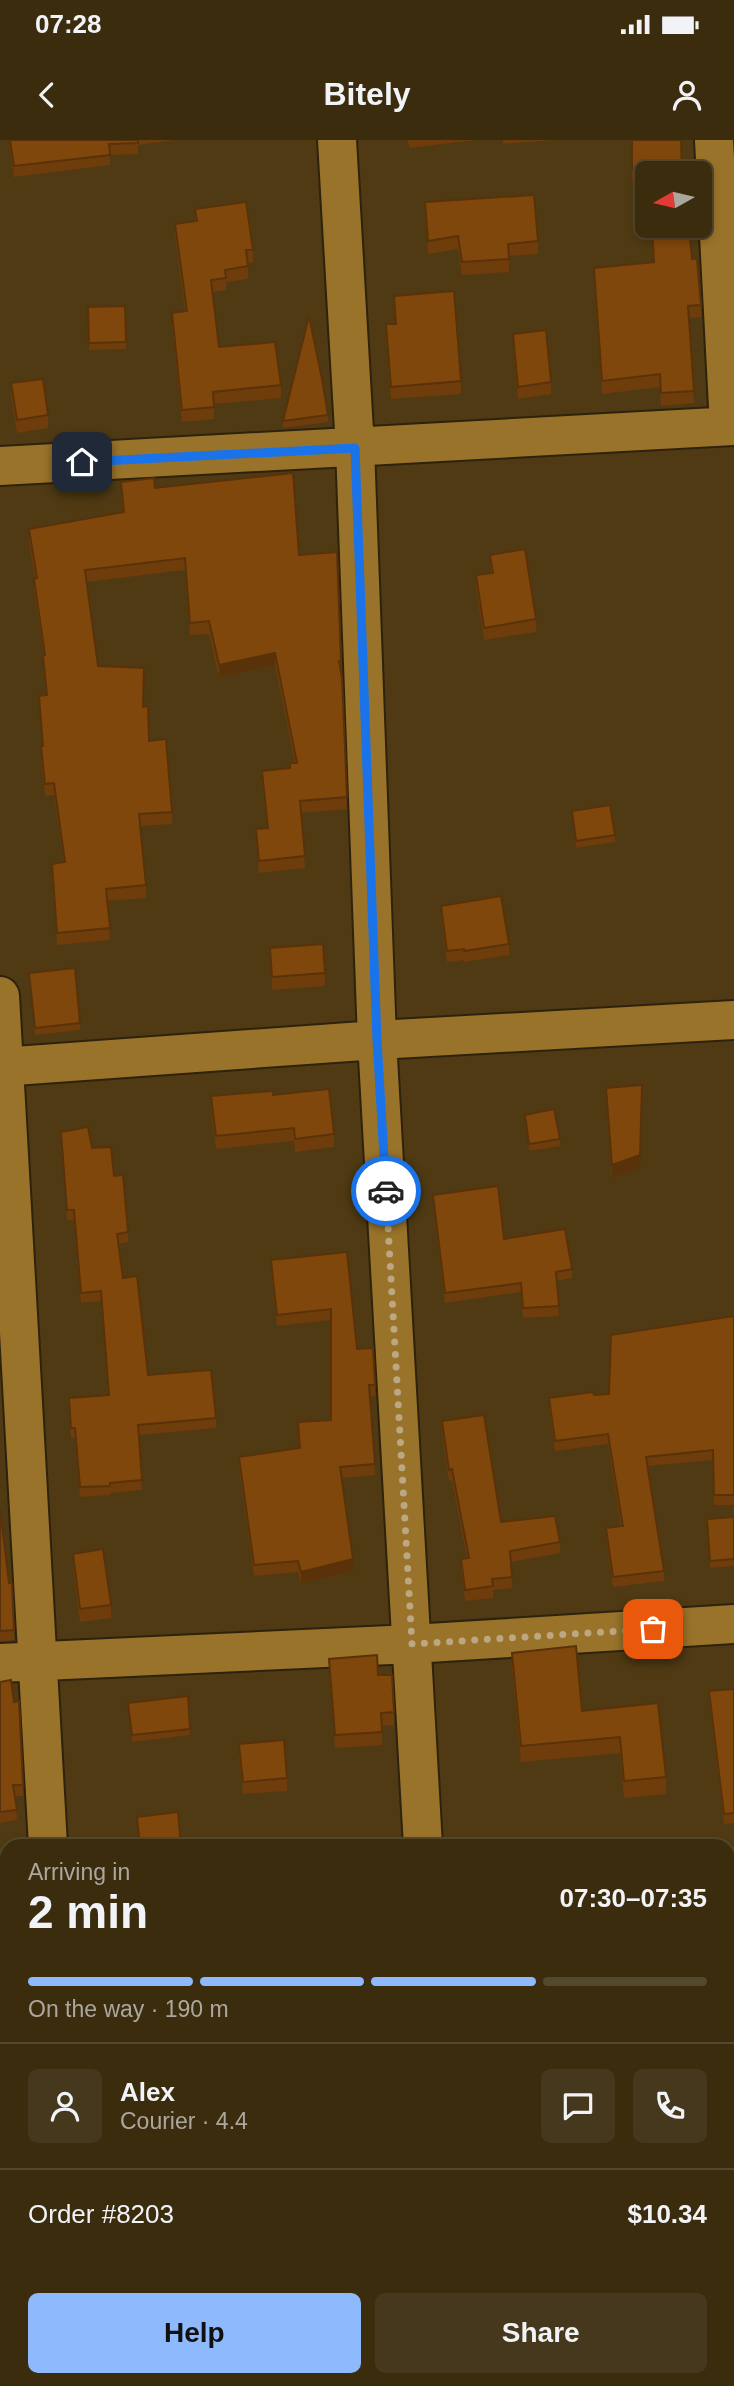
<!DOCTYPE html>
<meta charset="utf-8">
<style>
body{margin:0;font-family:Arial,sans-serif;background:#46381c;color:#f1f3f6;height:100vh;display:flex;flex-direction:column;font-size:26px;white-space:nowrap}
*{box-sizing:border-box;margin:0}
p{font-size:23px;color:#aca79e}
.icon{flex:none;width:38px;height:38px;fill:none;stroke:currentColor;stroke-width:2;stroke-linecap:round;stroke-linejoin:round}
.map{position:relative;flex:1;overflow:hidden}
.sheet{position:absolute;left:0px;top:1699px;width:735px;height:548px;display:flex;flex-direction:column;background:#3b2c0e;border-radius:21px 21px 0 0;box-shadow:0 4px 10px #0003,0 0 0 2px #54482e}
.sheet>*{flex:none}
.needle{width:46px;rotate:262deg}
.buttons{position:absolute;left:635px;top:21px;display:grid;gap:14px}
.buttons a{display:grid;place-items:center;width:77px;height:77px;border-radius:10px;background:#3b2c0e;box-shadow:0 4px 10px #0003,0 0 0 2px #54482e;font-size:35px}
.pin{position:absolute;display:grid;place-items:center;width:60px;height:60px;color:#fff;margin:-30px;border-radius:14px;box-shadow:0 4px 10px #0006}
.courier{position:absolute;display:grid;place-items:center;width:70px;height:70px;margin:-35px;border:5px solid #1a73e8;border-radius:50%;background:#fff;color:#222;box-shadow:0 2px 9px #0007}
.headline em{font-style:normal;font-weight:600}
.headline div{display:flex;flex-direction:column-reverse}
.headline{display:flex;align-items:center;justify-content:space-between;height:119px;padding:0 28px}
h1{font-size:46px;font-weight:600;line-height:52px}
.bar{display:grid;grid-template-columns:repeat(4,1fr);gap:10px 7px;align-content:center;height:84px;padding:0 28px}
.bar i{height:9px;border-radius:5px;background:#54482e}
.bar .on{background:#8eb9fd}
.bar p{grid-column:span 4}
.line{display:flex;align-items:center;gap:18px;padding:0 28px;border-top:2px solid #54482e}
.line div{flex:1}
.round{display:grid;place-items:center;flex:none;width:74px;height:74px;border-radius:10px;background:#46381c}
.cta{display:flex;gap:14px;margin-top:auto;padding:14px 28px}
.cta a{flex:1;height:80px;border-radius:10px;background:#8eb9fd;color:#111;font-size:28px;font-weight:600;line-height:80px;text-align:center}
.cta a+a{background:#46381c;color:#f1f3f6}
.status{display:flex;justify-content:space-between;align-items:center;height:49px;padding:0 35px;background:#3b2c0e;direction:ltr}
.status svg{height:19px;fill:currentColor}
header{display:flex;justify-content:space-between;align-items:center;height:91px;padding:0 28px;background:#3b2c0e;font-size:32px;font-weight:600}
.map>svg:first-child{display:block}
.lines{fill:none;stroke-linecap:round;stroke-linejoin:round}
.minor-casing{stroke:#2f220c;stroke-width:42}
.minor{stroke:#9a732a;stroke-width:38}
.wall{fill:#6e3d0b}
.shaded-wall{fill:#5a3209}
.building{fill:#80470d;stroke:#5a3209;stroke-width:2}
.done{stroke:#bca783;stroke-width:7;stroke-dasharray:0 12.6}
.route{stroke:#1a73e8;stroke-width:9}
</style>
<div class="status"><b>07:28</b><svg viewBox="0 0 49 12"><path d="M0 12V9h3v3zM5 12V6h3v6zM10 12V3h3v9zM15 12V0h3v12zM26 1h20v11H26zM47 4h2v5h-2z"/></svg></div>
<header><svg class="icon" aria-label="back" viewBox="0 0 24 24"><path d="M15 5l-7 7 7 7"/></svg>Bitely<svg class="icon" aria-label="person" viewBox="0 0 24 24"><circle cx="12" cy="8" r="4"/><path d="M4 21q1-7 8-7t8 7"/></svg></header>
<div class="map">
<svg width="734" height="2246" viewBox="0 0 734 2246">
<rect width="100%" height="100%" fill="#4f3a13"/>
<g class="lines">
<defs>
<path id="minor" d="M337 0 355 308 377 900 423 1706
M714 0 729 286
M0 326 734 286
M0 856 48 1706
M0 927 377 900 734 880
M0 1523 412 1504 734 1484
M728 2074H734
M0 2114H7
M78 2240 79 2246
M455 2240 456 2246"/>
</defs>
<use href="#minor" class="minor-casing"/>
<use href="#minor" class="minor"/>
</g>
<path class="wall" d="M9 0H175L138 5V14L110 15V25L14 37Z
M408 0H475L409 8Z
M503 0H553L503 4Z
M631 0 682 33H648V41L632 42Z
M425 62 538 101V114L509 116V132L462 135 458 109 428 114Z
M195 69 253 110V122L248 123V139L226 142V150L213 152 219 207 281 245V258L214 264V279L182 282 172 185V173L185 171 175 96V84L195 81Z
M651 86H689L692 119 701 165V177L689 178 694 263 661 266 660 247 602 254 594 128 653 122Z
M394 156 461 241V254L391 259 386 197V184H395Z
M88 167 126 202V209L89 210Z
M513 194 551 242V254L518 259 513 206Z
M11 243 48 275V288L17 293 11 256Z
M328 275V282L283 288V281Z
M121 342 155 348 299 415 341 521 347 669 301 673 305 728 259 733 256 701V689L267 688 262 643V631L290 628 295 623 275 525 219 537 209 494 190 495 185 430 86 442 98 526 144 567 149 601 172 672V684L140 686 146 745V758L107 761 110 800 57 805 52 724 64 723 54 655 45 656 41 619V606H42L39 556 46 555 43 528 44 516 34 451 35 439 29 401V389L123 372Z
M490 415 536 479V492L484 500 476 448V435L491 433Z
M572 671 615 695V702L576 708Z
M441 766 509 804V815L464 822V820L447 822 441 777Z
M270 808 325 833V846L272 850Z
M29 833 80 883V890L35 895Z
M606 948 640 1028 612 1038 606 961Z
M273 955 334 994V1007L295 1012 294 1001 216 1009 211 969V956Z
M525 975 560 999V1006L529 1011Z
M61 992 92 1008 114 1036 128 1092V1102L118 1104 123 1138 148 1235 216 1278V1288L139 1295 142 1350 110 1353V1355L80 1357 75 1298H71L69 1258 108 1255 101 1161 81 1163 74 1080H67Z
M433 1055 504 1099 572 1129V1138L557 1141 559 1176 523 1178 521 1152 445 1163 433 1064Z
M347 1112 357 1209 375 1245V1256H370L375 1335 342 1338 353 1431 301 1443 298 1432 254 1436 239 1328V1317L299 1308 298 1282 331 1280V1180L277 1186 271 1131V1120Z
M734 1176V1365H714L713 1320 647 1326 664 1431V1441L613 1447 606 1398V1388L621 1386 608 1304 555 1311 549 1268V1258L609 1254Z
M442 1281 501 1382 560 1402V1413L511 1422 512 1448 493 1450V1458L465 1461 461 1430V1419L467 1418 452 1340 449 1341 442 1292Z
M0 1369 14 1490V1500L0 1501Z
M734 1377V1426L710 1428 707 1386Z
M73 1414 111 1465V1478L80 1482 73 1427Z
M512 1513 582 1571 658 1563 666 1637V1654L624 1658 620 1613 521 1622 512 1529Z
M329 1519 378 1535 394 1572V1585L382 1586V1605L335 1608Z
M0 1542 23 1645V1656H15L17 1680 0 1683Z
M734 1549V1683L724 1684 709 1561V1551Z
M188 1556 190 1595 132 1602 128 1563Z
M239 1604 287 1638V1651L243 1654 239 1617Z
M0 1755 7 1783V1821L0 1822Z
M0 1872H7V1954L0 1955Z
M734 1975V2036L728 2037V1976Z
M7 1980V2062L0 2063V1982Z
M0 2145H7V2240H27L0 2243Z"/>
<path class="shaded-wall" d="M275 513V525L219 537V525Z
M642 958 640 1028 612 1038V1025Z
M353 1419V1431L301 1443V1432Z"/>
<path class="building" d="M10 0H138V3L109 4 110 15 14 26Z
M632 0H681L682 33H648V29L632 30Z
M534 55 538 101 508 104 509 119 462 122 458 96 428 101 425 62Z
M246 62 253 110H246L248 126 225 130 226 138 211 140 219 207 275 202 281 245 213 252 214 267 182 270 172 173 187 171 175 84 197 81 195 69Z
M652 86H689L692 119H697L701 165 688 166 694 251 661 253 660 234 602 241 594 128 654 122Z
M454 151 461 241 391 247 386 184H396L394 156Z
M125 166 126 202 89 203 88 167Z
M309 176 322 239 328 275 283 281Z
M546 190 551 242 518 247 513 194Z
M43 239 48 275 17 280 11 243Z
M293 333 299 415 337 412 341 521H339L342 538 347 657 300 661 305 716 259 721 256 689 268 688 262 631 290 628V623H297L275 513 219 525 209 481 190 483 185 418 85 430 98 526 144 528 143 567 148 566 149 601 166 599 172 672 139 674 146 745 106 749 110 788 57 793 52 724 65 722 54 643 45 644 41 606H43L39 556 47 555 43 516 45 515 34 439 37 438 29 389 124 372 121 342 154 338 155 348Z
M525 409 536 479 484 488 476 435 493 433 490 415Z
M610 665 615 695 576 701 572 671Z
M501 756 509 804 464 811V809L447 811 441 766Z
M323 804 325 833 272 837 270 808Z
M75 828 80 883 35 888 29 833Z
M642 945 640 1015 612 1025 606 948Z
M329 949 334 994 295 999 294 988 216 996 211 956 273 951V955Z
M554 969 560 999 529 1004 525 975Z
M88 987 92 1008 111 1007 114 1036 123 1035 128 1092 117 1094 123 1138 137 1136 148 1235 211 1230 216 1278 138 1285 142 1340 110 1343V1346L80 1347 75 1288H71L69 1258 109 1255 101 1151 81 1153 74 1070H67L61 992Z
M498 1046 504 1099 565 1089 572 1129 556 1132 559 1166 523 1168 521 1143 445 1153 433 1055Z
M347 1112 357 1209 373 1208 375 1245H369L375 1324 340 1327 353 1419 301 1432 298 1421 254 1425 239 1317 300 1308 298 1282 331 1280V1169L277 1175 271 1120Z
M734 1176V1355H714L713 1310 646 1317 664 1431 613 1437 606 1388 623 1386 608 1294 555 1301 549 1258 593 1252 594 1255 609 1254 611 1195Z
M484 1275 501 1382 555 1376 560 1402 510 1411 512 1437 492 1439 493 1446 465 1450 461 1419 469 1418 452 1329 449 1330 442 1281Z
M0 1369 9 1443H12L14 1490 0 1491Z
M734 1377V1419L710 1421 707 1379Z
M103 1409 111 1465 80 1469 73 1414Z
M576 1506 582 1571 658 1563 666 1637 624 1641 620 1597 521 1606 512 1513Z
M377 1515 378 1535H392L394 1572 381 1573 382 1592 335 1595 329 1519Z
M11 1540 14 1562 19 1561 23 1645H13L17 1670 0 1672V1542Z
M734 1549V1673L724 1674 709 1551Z
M188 1556 190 1589 132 1595 128 1563Z
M284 1600 287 1638 243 1642 239 1604Z
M178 1672 181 1706H140L137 1677Z
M0 1755H3L7 1783V1810L0 1811Z
M0 1872H7V1941L0 1942Z
M734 1975V2029L728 2030V1976Z
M7 1980V2051H0V1982Z
M0 2145H7V2231H0Z
M377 2240H416V2246H377Z"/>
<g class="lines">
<path class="done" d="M386 1051 412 1504 653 1489"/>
<path class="route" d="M82 322 355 308 377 900 386 1051"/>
</g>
</svg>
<div class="buttons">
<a><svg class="needle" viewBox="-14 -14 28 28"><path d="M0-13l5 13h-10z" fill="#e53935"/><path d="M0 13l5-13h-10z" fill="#aca79e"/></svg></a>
</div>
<div class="pin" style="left:653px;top:1489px;background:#ea580c"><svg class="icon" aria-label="bag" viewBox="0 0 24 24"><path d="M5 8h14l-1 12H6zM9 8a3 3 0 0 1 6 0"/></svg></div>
<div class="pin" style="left:82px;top:322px;background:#1f2937"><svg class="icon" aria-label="home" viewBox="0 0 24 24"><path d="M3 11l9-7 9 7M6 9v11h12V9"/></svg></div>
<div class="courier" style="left:386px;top:1051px"><svg class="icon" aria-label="car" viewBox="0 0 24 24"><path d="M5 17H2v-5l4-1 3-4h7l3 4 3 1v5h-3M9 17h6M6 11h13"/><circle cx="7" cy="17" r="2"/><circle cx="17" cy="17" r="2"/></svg></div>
<section class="sheet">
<div class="headline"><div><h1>2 min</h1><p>Arriving in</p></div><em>07:30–07:35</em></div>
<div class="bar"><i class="on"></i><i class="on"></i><i class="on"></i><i></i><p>On the way · 190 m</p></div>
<div class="line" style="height:126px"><a class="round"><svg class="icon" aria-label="person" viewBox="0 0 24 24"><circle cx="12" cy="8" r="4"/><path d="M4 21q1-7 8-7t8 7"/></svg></a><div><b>Alex</b><p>Courier · 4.4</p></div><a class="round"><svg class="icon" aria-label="chat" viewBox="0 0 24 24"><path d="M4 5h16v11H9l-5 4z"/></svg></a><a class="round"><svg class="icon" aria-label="phone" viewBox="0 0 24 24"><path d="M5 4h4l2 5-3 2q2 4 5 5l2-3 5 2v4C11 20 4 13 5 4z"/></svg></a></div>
<div class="line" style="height:91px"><div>Order #8203</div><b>$10.34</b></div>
<div class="cta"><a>Help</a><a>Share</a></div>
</section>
</div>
